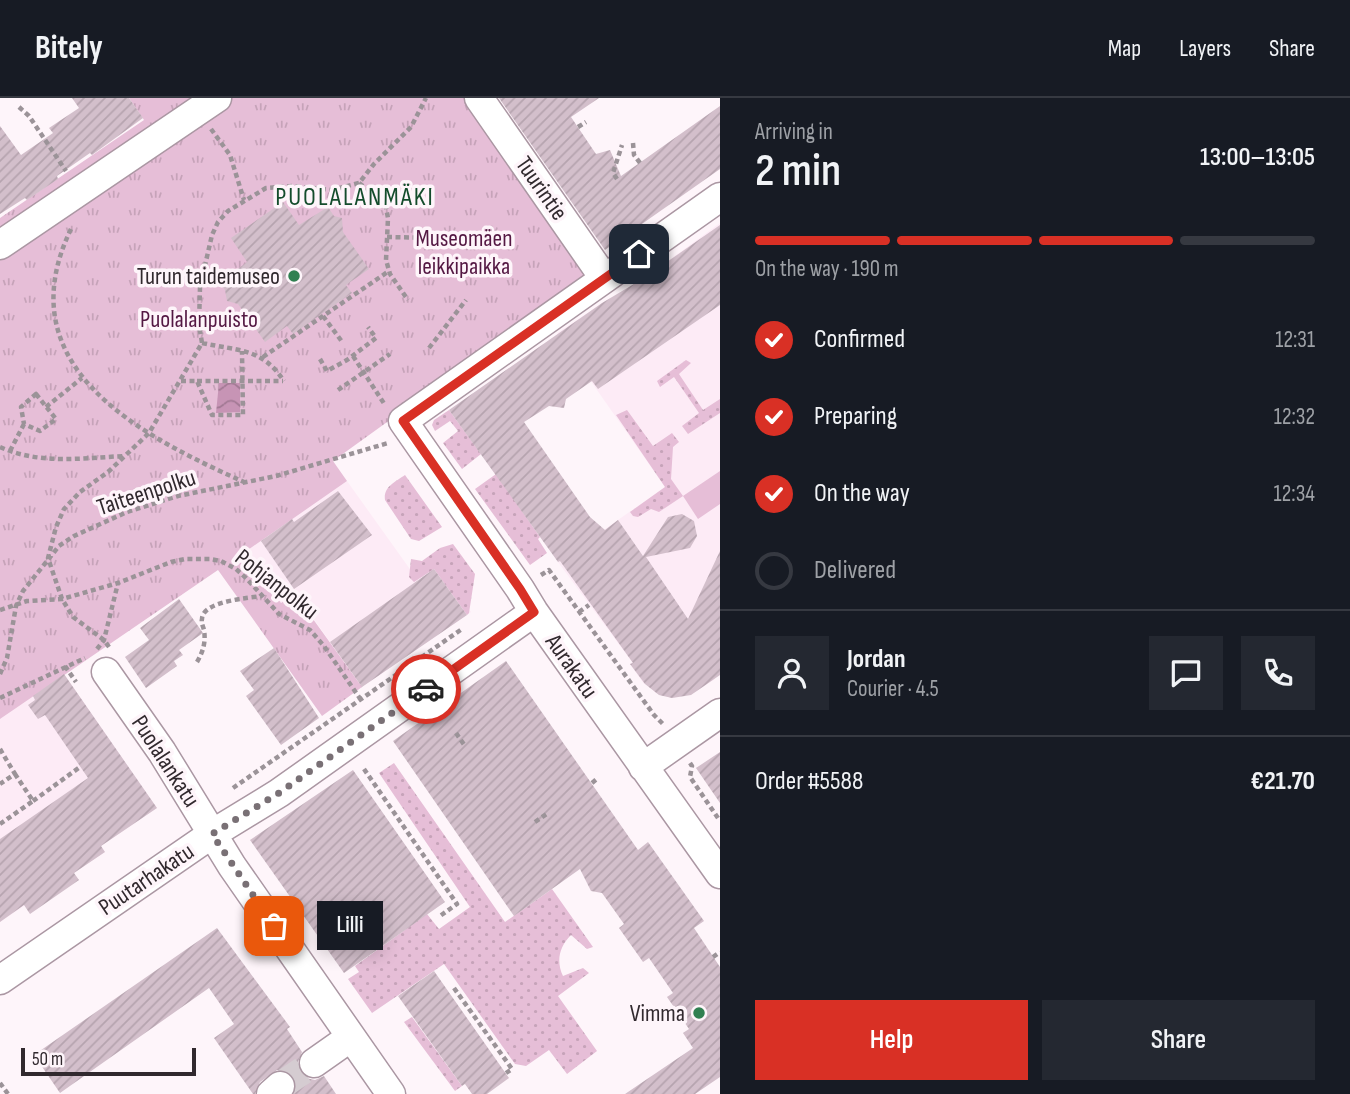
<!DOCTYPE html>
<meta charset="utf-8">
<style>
body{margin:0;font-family:"Sofia Sans Condensed",sans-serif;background:#242831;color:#f1f3f6;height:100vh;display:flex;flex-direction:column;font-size:26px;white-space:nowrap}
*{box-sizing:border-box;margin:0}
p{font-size:23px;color:#9ea1a6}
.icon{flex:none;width:38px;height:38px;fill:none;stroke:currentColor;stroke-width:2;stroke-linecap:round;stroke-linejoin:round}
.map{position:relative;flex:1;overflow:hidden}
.side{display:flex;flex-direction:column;background:#171b24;width:630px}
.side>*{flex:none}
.scale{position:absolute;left:21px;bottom:18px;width:175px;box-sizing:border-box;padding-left:7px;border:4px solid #31292e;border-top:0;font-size:19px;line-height:24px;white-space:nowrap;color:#31292e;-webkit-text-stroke:5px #fef5fa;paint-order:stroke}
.pin{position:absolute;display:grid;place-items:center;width:60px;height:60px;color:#fff;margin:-30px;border-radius:14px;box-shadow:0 4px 10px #0006}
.courier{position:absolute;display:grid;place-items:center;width:70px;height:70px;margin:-35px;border:5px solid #d93025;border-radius:50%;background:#fff;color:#222;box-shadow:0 2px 9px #0007}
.bubble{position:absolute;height:49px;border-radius:0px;background:#171b24;box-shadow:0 4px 18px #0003;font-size:23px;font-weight:600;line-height:49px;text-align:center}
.head em{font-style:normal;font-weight:600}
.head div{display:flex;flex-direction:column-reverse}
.head{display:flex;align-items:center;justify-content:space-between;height:119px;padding:0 35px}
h1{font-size:46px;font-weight:600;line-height:52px}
.bar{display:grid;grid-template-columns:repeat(4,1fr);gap:10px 7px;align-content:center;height:84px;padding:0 35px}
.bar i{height:9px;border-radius:5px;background:#363941}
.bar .current{background:#d93025}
.bar p{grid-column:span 4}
.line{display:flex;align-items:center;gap:18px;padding:0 35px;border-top:2px solid #363941}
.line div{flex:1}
.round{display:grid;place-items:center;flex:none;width:74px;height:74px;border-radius:0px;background:#242831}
ol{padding:0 35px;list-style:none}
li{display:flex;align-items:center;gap:21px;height:77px}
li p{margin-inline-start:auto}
li .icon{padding:7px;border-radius:50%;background:#d93025;color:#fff;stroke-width:4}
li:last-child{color:#9ea1a6}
li i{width:38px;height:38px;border:4px solid #363941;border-radius:50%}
.button{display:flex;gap:14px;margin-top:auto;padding:14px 35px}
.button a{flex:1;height:80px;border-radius:0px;background:#d93025;color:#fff;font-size:28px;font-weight:600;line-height:80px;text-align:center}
.button a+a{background:#242831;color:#f1f3f6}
header{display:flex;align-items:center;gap:42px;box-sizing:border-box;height:98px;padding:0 35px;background:#171b24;border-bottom:2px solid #363941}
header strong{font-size:33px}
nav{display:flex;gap:38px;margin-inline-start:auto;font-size:24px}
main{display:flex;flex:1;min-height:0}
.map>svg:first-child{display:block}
.built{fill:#fdebf6}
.grass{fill:url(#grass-dots)}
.park{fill:url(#park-tufts)}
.garden{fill:#e6bed7}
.water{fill:url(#water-waves)}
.building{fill:url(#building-hatch)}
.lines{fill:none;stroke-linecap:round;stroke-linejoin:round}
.minor-tunnel{stroke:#d5ccd1;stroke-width:28;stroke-dasharray:28 14;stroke-linecap:butt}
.minor-casing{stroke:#ab97a3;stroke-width:31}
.path{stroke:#9b9398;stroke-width:4.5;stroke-dasharray:5 3.5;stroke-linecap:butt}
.minor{stroke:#fff;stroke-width:28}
.done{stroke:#797075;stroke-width:7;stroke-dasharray:0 12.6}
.route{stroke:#d93025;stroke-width:9}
.poi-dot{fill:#308051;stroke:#fef5fa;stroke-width:2.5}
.labels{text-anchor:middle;stroke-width:7;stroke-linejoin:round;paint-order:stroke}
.street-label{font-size:24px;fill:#31292e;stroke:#fef5fa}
.park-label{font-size:24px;fill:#541843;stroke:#fef5fa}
.poi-label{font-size:24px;fill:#31292e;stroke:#fef5fa;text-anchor:end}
.neighbourhood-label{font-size:26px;letter-spacing:2px;fill:#144c2c;stroke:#fef5fa}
</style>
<header>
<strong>Bitely</strong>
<nav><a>Map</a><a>Layers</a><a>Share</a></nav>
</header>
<main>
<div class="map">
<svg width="720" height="996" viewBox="0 0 720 996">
<defs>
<pattern id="grass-dots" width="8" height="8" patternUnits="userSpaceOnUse" patternTransform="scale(1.75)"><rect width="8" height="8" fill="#e6bed7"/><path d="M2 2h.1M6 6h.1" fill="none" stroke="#c6a3b9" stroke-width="1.8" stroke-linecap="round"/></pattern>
<pattern id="park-tufts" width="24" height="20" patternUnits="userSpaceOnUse" patternTransform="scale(1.75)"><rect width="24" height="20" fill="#e6bed7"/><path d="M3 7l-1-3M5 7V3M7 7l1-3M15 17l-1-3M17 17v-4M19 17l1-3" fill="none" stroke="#c6a3b9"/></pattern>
<pattern id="water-waves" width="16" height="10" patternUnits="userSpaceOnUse" patternTransform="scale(1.75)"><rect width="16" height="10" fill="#c794b5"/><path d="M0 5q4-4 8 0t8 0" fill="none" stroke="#a27994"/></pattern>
<pattern id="building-hatch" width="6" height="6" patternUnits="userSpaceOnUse" patternTransform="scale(1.75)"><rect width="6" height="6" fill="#d3bfcb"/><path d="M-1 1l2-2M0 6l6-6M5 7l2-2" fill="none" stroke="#b6a4af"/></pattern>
</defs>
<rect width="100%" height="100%" fill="#fef5fa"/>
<path class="built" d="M720 125V574L714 579 715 581 695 594 672 600 656 595 646 585 644 586 630 566 632 564 558 464 665 389 557 235 586 216 593 214 602 205 616 198 668 163Z
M347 383 417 481 437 468 471 514 362 589 296 496 281 505 245 454Z
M64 576 157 710 101 748 105 754 0 824V621Z"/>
<path class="grass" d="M686 262 691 265 679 276 703 312 720 301V315L688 336 682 328 699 315 674 279 660 289 657 283Z
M449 312 481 356 462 371 443 345 458 333 450 323 435 333 432 327 434 322Z
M627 312 653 348 672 335 679 344 673 349 671 381 683 398 659 414 651 411 638 419 633 418 630 414 665 389 616 317Z
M496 376 540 439 538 441 547 455 530 467 475 391Z
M405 377 442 429 419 443 411 441 385 402C383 389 395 384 405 377Z
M453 446 475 476 469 515 467 517 434 471 414 484 409 479 411 461 422 463 440 450Z
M394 665 505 824 552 791 593 849 587 851 571 837C559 849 556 863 563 878L583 870 589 875 558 898 597 953 567 976 549 952 526 968 515 966 444 866 372 915 348 881 359 874 355 868 427 816 439 831 470 809 379 675Z
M412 919 462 988 455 993 404 924Z"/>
<path class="park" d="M129 0H468L584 166 587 180 333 363 347 383 245 454 281 505 295 496 362 589 322 618 218 472 0 621V120L144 22Z"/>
<path class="garden" d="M720 373V406L698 421 683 398Z"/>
<path class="water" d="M219 285H240V314L216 315Z"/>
<path class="building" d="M72 0H129L143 20 92 57 90 55 57 78 58 81 27 102 25 100 0 116V28L21 57 53 35 49 30 79 10Z
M499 0H599L571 19 596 56 610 52 621 78 720 8V71L605 152Z
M283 104 299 127 328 109 334 118 342 120 343 134 369 171 346 187 352 195 293 236 287 228 265 244 238 206 227 203 225 192 220 185 247 164 231 140Z
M720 127V207L598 291 592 283 566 301 564 310 549 308 524 324 590 419 605 432 618 422 643 458 668 419 682 416 694 423 697 438 690 450 646 459 688 521 720 453V577L691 597 672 600 659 597 645 586 630 566 633 565 560 463 558 464 449 312 602 205 644 180Z
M338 393 372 437 294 491 261 443 292 421 294 424Z
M434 471 467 517 362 589 330 544Z
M179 501 203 535 179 552 183 557 174 563 177 568 146 590 125 559 149 542 140 530Z
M274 550 319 620 281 647 246 598 254 592 240 573Z
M506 563 638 752 648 744 704 823 694 830 720 869V979L695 996H625L693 950 683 935 689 931 667 899 673 895 649 860 643 864 619 830 624 826 602 795 591 793 580 771 514 818 393 643Z
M64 576 157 710 101 748 105 754 74 775 79 782 30 816 24 807 0 824V741L88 680 45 617 38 621 28 607 35 602 33 598Z
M720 654V705L696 670Z
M353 672 445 804 344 875 250 742Z
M217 830 290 929 287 931 302 954 297 966 301 975 306 980 315 982 324 978 336 996H294L296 985 293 978 286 973 277 972 260 984 255 996H253L214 940 234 926 209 890 60 995 34 957Z
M434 873 509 980 487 996H472L465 986 462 988 398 898Z"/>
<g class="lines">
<path class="minor-tunnel" d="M280 988 314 965"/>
<defs>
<path id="minor" d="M479 0 604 180
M720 99 403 323 520 491 534 514 720 776
M0 147 217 0
M106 574 162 654 232 768 391 996
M643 669 720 615
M0 882 212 736 279 695 534 514
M314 965 351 939
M271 996 280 988"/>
</defs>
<use href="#minor" class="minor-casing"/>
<path class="path" d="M19 9 29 18 66 73
M578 29 586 24
M211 31 230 57 244 102
M633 45 634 57 640 65
M617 81 613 75 622 47
M359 85 385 105 388 120 386 162 390 176 408 202
M71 131C5 268 139 337 244 384
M387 139 434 140
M323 218 343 245
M202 245C239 253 262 250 284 283
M429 250 466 202
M353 258 385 307
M263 259 389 173
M320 261 327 273 347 262 376 240 368 229
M181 283H197L212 317H243L242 253
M197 283H283
M338 292 390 256
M36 296 56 321 40 333 24 326 21 309Z
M46 309 82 280
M0 349C40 367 82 360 125 358
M10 353 24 326
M541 477 549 472 654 617 663 626
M0 512 27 503 62 501 118 485 171 464 185 461H210L221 463 236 471 246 480 279 516 310 532 324 548 361 602
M579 514 589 507
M109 549 104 542 73 519 62 501 48 460 56 429 64 411 80 394 108 374 149 335 202 245 199 227 200 189 212 137 218 124 228 113 266 90 293 88 332 92 359 85 374 66 411 29 426 0
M97 551 104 542 118 485
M197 564C203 554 206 544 204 532 203 528 201 525 202 521 202 503 249 500 262 498
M65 568 76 584
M0 576 7 560 16 508 23 493 59 448 74 438 127 414 178 398 276 378 388 345 387 343
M0 600 85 560
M456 635 465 648
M0 651 15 676 0 686
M690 665 692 668 690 679 720 723
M364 671 457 806 440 818
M592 685 598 680
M233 690 462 531
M33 703 80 669
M535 724 548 715
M0 726 33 703 15 676
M713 859 720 854
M454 890 512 971 506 975
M0 985 8 996"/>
<use href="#minor" class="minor"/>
</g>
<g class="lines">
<path class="done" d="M274 828 212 736 279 695 426 591"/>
<path class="route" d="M426 591 534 514 520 491 403 323 639 156"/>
</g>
<g class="poi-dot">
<circle cx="294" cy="178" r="7"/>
<circle cx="699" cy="915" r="7"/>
</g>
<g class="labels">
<g class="street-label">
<text transform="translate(542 90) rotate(55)" y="8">Tuurintie</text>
<text transform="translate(146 394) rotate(-18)" y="8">Taiteenpolku</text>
<text transform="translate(277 486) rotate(38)" y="8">Pohjanpolku</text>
<text transform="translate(572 568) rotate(55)" y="8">Aurakatu</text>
<text transform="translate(166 663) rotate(57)" y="8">Puolalankatu</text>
<text transform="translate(146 781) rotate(-34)" y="8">Puutarhakatu</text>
</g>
<g class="park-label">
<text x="464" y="148">Museomäen<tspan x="464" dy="28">leikkipaikka</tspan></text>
<text x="199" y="229">Puolalanpuisto</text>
</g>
<g class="poi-label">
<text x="280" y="186">Turun taidemuseo</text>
<text x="685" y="923">Vimma</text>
</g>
<g class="neighbourhood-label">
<text x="355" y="107">PUOLALANMÄKI</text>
</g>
</g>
</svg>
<div class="scale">50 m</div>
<div class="pin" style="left:274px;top:828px;background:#ea580c"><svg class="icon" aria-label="bag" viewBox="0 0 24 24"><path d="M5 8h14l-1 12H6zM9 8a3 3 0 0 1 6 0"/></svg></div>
<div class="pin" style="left:639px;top:156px;background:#1f2937"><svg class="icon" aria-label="home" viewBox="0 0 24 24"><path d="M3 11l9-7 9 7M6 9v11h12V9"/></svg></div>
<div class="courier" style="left:426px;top:591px"><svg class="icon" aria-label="car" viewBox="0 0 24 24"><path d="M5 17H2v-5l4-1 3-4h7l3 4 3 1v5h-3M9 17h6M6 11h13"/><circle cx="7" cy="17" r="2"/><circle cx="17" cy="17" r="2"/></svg></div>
<div class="bubble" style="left:317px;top:803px;width:66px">Lilli</div>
</div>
<section class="side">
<div class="head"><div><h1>2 min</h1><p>Arriving in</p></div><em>13:00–13:05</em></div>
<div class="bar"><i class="current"></i><i class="current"></i><i class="current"></i><i></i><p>On the way · 190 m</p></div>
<ol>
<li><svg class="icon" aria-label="check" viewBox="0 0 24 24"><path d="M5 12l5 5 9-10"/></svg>Confirmed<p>12:31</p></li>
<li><svg class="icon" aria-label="check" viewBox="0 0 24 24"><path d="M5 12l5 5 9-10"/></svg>Preparing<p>12:32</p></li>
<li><svg class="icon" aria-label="check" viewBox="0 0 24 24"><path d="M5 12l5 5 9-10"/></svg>On the way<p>12:34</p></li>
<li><i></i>Delivered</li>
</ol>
<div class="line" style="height:126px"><a class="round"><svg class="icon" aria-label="person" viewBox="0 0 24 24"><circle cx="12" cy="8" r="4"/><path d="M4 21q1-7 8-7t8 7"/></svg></a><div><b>Jordan</b><p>Courier · 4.5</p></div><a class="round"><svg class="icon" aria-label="chat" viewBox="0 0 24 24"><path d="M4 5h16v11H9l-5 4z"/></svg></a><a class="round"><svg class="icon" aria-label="phone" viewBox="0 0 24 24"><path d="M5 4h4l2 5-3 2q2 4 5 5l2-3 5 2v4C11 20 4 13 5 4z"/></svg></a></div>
<div class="line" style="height:91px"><div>Order #5588</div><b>€21.70</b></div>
<div class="button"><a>Help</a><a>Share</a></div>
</section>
</main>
